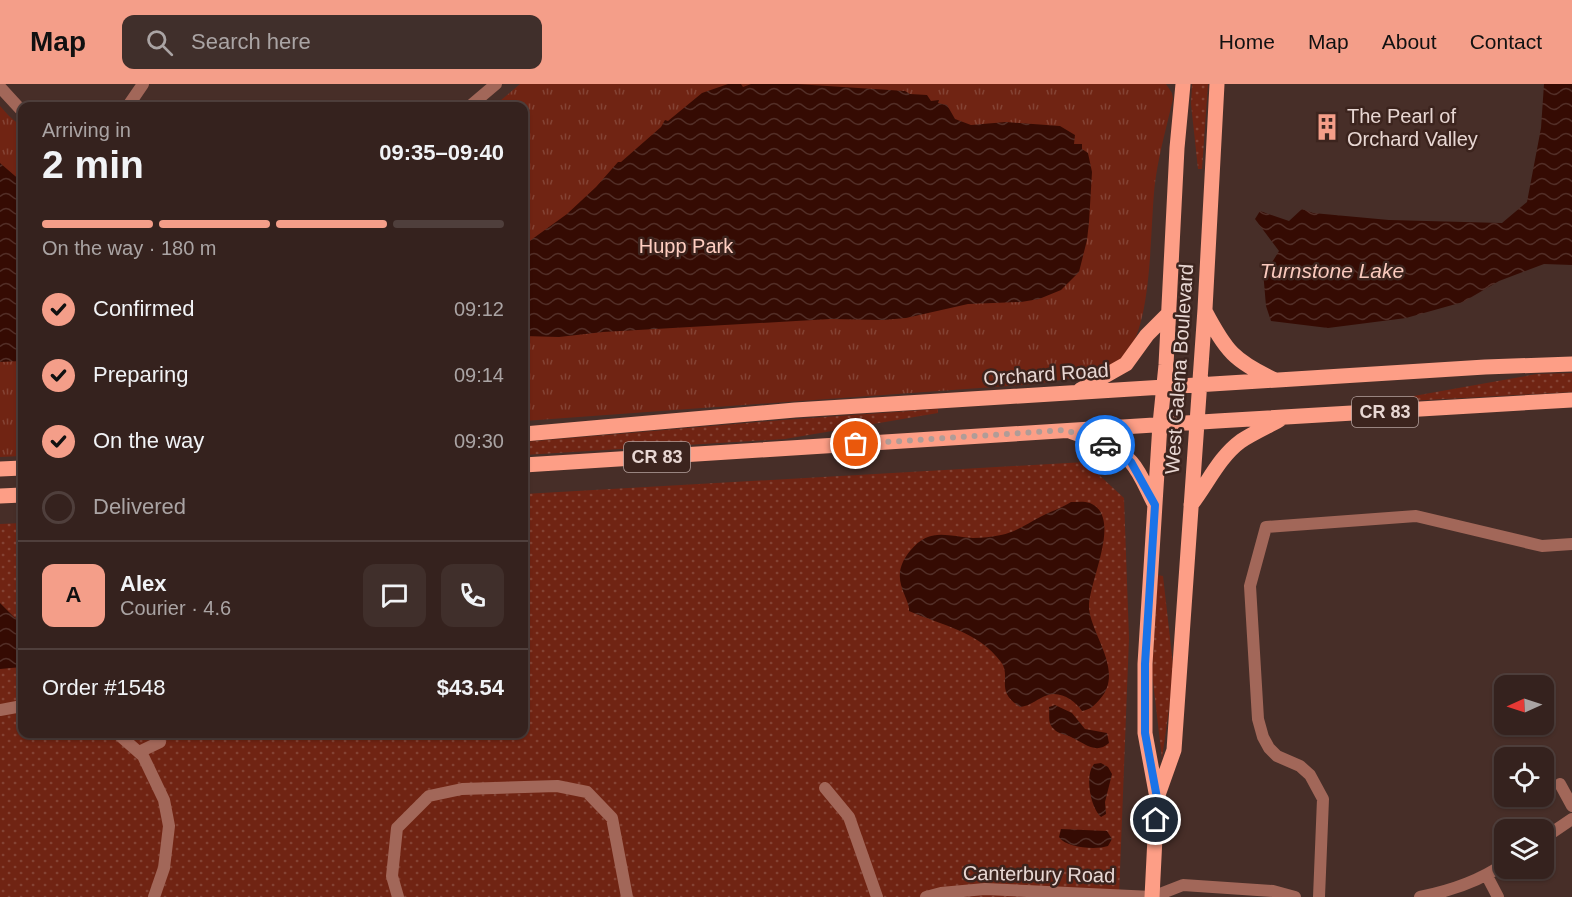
<!DOCTYPE html>
<meta charset="utf-8">
<style>
body{margin:0;font-family:Arial,sans-serif;background:#402f2b;color:#f1f3f6;height:100vh;display:flex;flex-direction:column;font-size:22px;white-space:nowrap}
*{box-sizing:border-box;margin:0}
p{font-size:20px;color:#aaa4a4}
.icon{flex:none;width:33px;height:33px;fill:none;stroke:currentColor;stroke-width:2;stroke-linecap:round;stroke-linejoin:round}
.map{position:relative;flex:1;overflow:hidden}
.details{position:absolute;left:18px;top:18px;width:510px;height:636px;display:flex;flex-direction:column;background:#35221e;border-radius:12px;box-shadow:0 2px 4px #0004,0 0 0 2px #4f3f3c}
.details>*{flex:none}
.needle{width:39px;rotate:267deg}
.controls{position:absolute;left:1494px;top:591px;display:grid;gap:12px}
.controls a{display:grid;place-items:center;width:60px;height:60px;border-radius:12px;background:#35221e;box-shadow:0 2px 4px #0004,0 0 0 2px #4f3f3c;font-size:30px}
.pin{position:absolute;display:grid;place-items:center;width:51px;height:51px;color:#fff;margin:-26px;border:3px solid #fff;border-radius:50%;box-shadow:0 2px 6px #0007}
.courier{position:absolute;display:grid;place-items:center;width:60px;height:60px;margin:-30px;border:4px solid #1a73e8;border-radius:50%;background:#fff;color:#222;box-shadow:0 2px 8px #0007}
.head em{font-style:normal;font-weight:800}
.head div{display:flex;flex-direction:column-reverse}
.head{display:flex;align-items:center;justify-content:space-between;height:102px;padding:0 24px}
h1{font-size:39px;font-weight:800;line-height:45px}
.bar{display:grid;grid-template-columns:repeat(4,1fr);gap:9px 6px;align-content:center;height:72px;padding:0 24px}
.bar i{height:8px;border-radius:4px;background:#4f3f3c}
.bar .current{background:#f49e89}
.bar p{grid-column:span 4}
.line{display:flex;align-items:center;gap:15px;padding:0 24px;border-top:2px solid #4f3f3c}
.line div{flex:1}
.round{display:grid;place-items:center;flex:none;width:63px;height:63px;border-radius:12px;background:#402f2b}
ol{padding:0 24px;list-style:none}
li{display:flex;align-items:center;gap:18px;height:66px}
li p{margin-inline-start:auto}
li .icon{padding:6px;border-radius:50%;background:#f49e89;color:#111;stroke-width:4}
li:last-child{color:#aaa4a4}
li i{width:33px;height:33px;border:3px solid #4f3f3c;border-radius:50%}
header{display:flex;align-items:center;gap:36px;box-sizing:border-box;height:84px;padding:0 30px;background:#f49e89;color:#111}
header strong{font-size:28px}
nav{display:flex;gap:33px;margin-inline-start:auto;font-size:21px}
.search{width:420px;height:54px;background:#402f2b;display:flex;align-items:center;gap:15px;box-sizing:border-box;padding:0 21px;border-radius:12px;color:#aaa4a4;font-size:22px}
.map>svg:first-child{display:block}
.grass{fill:url(#grass-dots)}
.park{fill:url(#park-tufts)}
.water{fill:url(#water-waves)}
.lines{fill:none;stroke-linecap:round;stroke-linejoin:round}
.street{stroke:#a26759;stroke-width:12}
.primary{stroke:#fd9e86;stroke-width:15}
.done{stroke:#b09c97;stroke-width:6;stroke-dasharray:0 10.8}
.route{stroke:#1a73e8;stroke-width:8}
.labels{text-anchor:middle;stroke-width:5;stroke-linejoin:round;paint-order:stroke}
.shield{fill:#3c241e;stroke:#b4a19d;stroke-width:1.5}
.shield-label{font-size:18px;font-weight:bold;fill:#e8d7d3}
.poi-label{font-size:20px;fill:#e8d7d3;stroke:#3c241e;text-anchor:start}
.park-label{font-size:20px;fill:#ffcec1;stroke:#3c241e}
.street-label{font-size:20px;fill:#e8d7d3;stroke:#3c241e}
.water-label{font-size:21px;font-style:italic;fill:#fac9bd;stroke:#3c241e}
</style>
<header>
<strong>Map</strong>
<div class="search"><svg class="icon" aria-label="search" viewBox="0 0 24 24"><circle cx="10" cy="10" r="6"/><path d="M15 15l6 6"/></svg>Search here</div>
<nav><a>Home</a><a>Map</a><a>About</a><a>Contact</a></nav>
</header>
<div class="map">
<svg width="1572" height="813" viewBox="0 0 1572 813">
<defs>
<pattern id="grass-dots" width="8" height="8" patternUnits="userSpaceOnUse" patternTransform="scale(1.5)"><rect width="8" height="8" fill="#702413"/><path d="M2 2h.1M6 6h.1" fill="none" stroke="#844334" stroke-width="1.8" stroke-linecap="round"/></pattern>
<pattern id="park-tufts" width="24" height="20" patternUnits="userSpaceOnUse" patternTransform="scale(1.5)"><rect width="24" height="20" fill="#702413"/><path d="M3 7l-1-3M5 7V3M7 7l1-3M15 17l-1-3M17 17v-4M19 17l1-3" fill="none" stroke="#844334"/></pattern>
<pattern id="water-waves" width="16" height="10" patternUnits="userSpaceOnUse" patternTransform="scale(1.5)"><rect width="16" height="10" fill="#350b03"/><path d="M0 5q4-4 8 0t8 0" fill="none" stroke="#522e27"/></pattern>
</defs>
<rect width="100%" height="100%" fill="#472e28"/>
<path class="grass" d="M1192 0H1208L1202 85H1198L1191 20Z
M1572 289V308L1391 318V316L1537 290Z
M938 325V329L785 355 524 371V358L783 336Z
M1085 378 1124 414 1129 554 1119 813H0V440L22 439V650H524V410Z
M1158 491 1163 492 1174 589 1162 675 1152 589Z"/>
<path class="park" d="M520 0H1166L1172 9 1173 15C1167 41 1160 66 1156 92 1149 134 1155 247 1122 274 1098 293 1064 295 1035 300L524 337V22H494Z
M0 22 9 32 22 43V372L0 373Z"/>
<path class="water" d="M728 0H741L743 3 751 0H796L905 7 910 10 927 11 931 17 939 16 938 19 947 21 955 35 971 41 1006 38 1060 42 1075 51 1074 60H1082V65L1088 69 1092 88 1089 138 1087 156 1079 188 1061 206 1039 215 1021 218 968 220 906 234 883 236 830 235 603 248 559 253 524 252V161L567 130 596 103 618 78H621L661 43 665 36 668 37 702 9Z
M1544 0H1572V181L1544 180 1499 197 1463 218 1406 234 1328 244 1271 237 1266 222 1263 187 1271 180 1279 167 1255 135 1260 127 1289 137 1302 125 1313 129 1389 136 1502 139 1527 118 1541 44Z
M0 79 22 98V277L0 278Z
M1071 418C1077 418 1084 417 1090 419 1123 433 1089 496 1089 523 1090 550 1125 587 1100 615 1094 622 1091 625 1082 627 1075 617 1061 607 1048 611 1038 614 1031 622 1020 623 994 607 1012 593 1001 578 978 547 943 542 909 527 910 517 898 504 900 488 901 480 905 473 910 467 929 443 947 452 973 454 982 454 992 453 1001 451 1016 448 1028 439 1042 432 1052 427 1062 424 1071 418Z
M0 519 14 533 22 537V583L0 585Z
M1055 621 1072 629 1085 645 1107 649 1109 659C1096 671 1084 659 1071 653 1065 650 1058 650 1054 645 1047 639 1050 631 1049 623Z
M1101 679 1108 683 1112 690 1105 718 1106 730 1101 733C1091 725 1084 692 1094 680Z
M1061 745 1107 747 1112 755 1108 762C1096 766 1066 764 1059 753Z"/>
<g class="lines">
<path class="street" d="M0 3 22 27
M128 22 143 0
M470 22 496 0
M0 626 22 622
M118 650 143 672 164 716 169 742 164 784 154 813
M139 668 160 658
M1560 700 1572 722
M825 704 849 733 877 813
M1544 754 1572 735
M1487 792 1498 813
M398 813 392 792 397 744 429 712 462 705 557 702 587 708 612 734 627 813
M926 813 941 809 985 805 1152 813
M1152 813 1183 801 1273 807 1295 813
M1319 813 1323 715 1310 691 1300 682 1277 672 1269 664 1263 653 1258 635 1250 502 1266 443 1416 432 1542 462 1572 460
M1420 813C1450 807 1478 798 1504 780"/>
<path class="primary" d="M1205 227C1226 267 1234 277 1275 296
M1080 306 1126 280 1147 251 1169 229
M1072 348C1092 355 1116 361 1131 378 1141 389 1147 406 1154 419
M524 350 795 326 1485 283 1572 280
M524 381 1217 337 1572 316
M0 385 22 384
M0 412 22 411
M1191 421C1208 399 1219 373 1241 357 1253 349 1267 343 1279 336
M1158 711 1174 666 1205 225 1217 0
M1152 813 1157 714 1145 649V580L1160 340 1166 281 1177 64 1183 0"/>
</g>
<g class="lines">
<path class="done" d="M856 360 1066 346 1105 361"/>
<path class="route" d="M1105 361 1119 368 1131 378 1155 421 1145 580V649L1157 714 1156 736"/>
</g>
<defs>
<symbol id="building-bare" viewBox="-9 -9 18 18"><path d="M-4-6H4V6H1V3H-1V6H-4ZM-2.5-4.3h1.7v1.8h-1.7ZM.8-4.3h1.7v1.8H.8ZM-2.5-1h1.7V.8h-1.7ZM.8-1h1.7V.8H.8Z" fill="#f49e89" stroke="#3c241e" stroke-width="2.5" paint-order="stroke"/></symbol>
</defs>
<g fill-rule="evenodd">
<use href="#building-bare" x="1308" y="24" width="38" height="38"/>
</g>
<g class="labels">
<g class="shield">
<rect x="1352" y="313" width="66" height="30" rx="4.5"/>
<rect x="624" y="358" width="66" height="30" rx="4.5"/>
</g>
<g class="shield-label">
<text x="1385" y="334">CR 83</text>
<text x="657" y="379">CR 83</text>
</g>
<g class="poi-label">
<text x="1347" y="39">The Pearl of<tspan x="1347" dy="23">Orchard Valley</tspan></text>
</g>
<g class="park-label">
<text x="686" y="169">Hupp Park</text>
</g>
<g class="street-label">
<text transform="translate(1179 285) rotate(-86)" y="7">West Galena Boulevard</text>
<text transform="translate(1046 290) rotate(-4)" y="7">Orchard Road</text>
<text transform="translate(1039 790) rotate(1)" y="7">Canterbury Road</text>
</g>
<g class="water-label">
<text x="1332" y="194">Turnstone Lake</text>
</g>
</g>
</svg>
<div class="controls">
<a><svg class="needle" viewBox="-14 -14 28 28"><path d="M0-13l5 13h-10z" fill="#e53935"/><path d="M0 13l5-13h-10z" fill="#aaa4a4"/></svg></a>
<a><svg class="icon" aria-label="locate" viewBox="0 0 24 24"><circle cx="12" cy="12" r="6"/><path d="M12 2v4M12 18v4M2 12h4M18 12h4"/></svg></a>
<a><svg class="icon" aria-label="layers" viewBox="0 0 24 24"><path d="M12 4l9 5-9 5-9-5zM3 14l9 5 9-5"/></svg></a>
</div>
<div class="pin" style="left:856px;top:360px;background:#ea580c"><svg class="icon" aria-label="bag" viewBox="0 0 24 24"><path d="M5 8h14l-1 12H6zM9 8a3 3 0 0 1 6 0"/></svg></div>
<div class="pin" style="left:1156px;top:736px;background:#1f2937"><svg class="icon" aria-label="home" viewBox="0 0 24 24"><path d="M3 11l9-7 9 7M6 9v11h12V9"/></svg></div>
<div class="courier" style="left:1105px;top:361px"><svg class="icon" aria-label="car" viewBox="0 0 24 24"><path d="M5 17H2v-5l4-1 3-4h7l3 4 3 1v5h-3M9 17h6M6 11h13"/><circle cx="7" cy="17" r="2"/><circle cx="17" cy="17" r="2"/></svg></div>
<section class="details">
<div class="head"><div><h1>2 min</h1><p>Arriving in</p></div><em>09:35–09:40</em></div>
<div class="bar"><i class="current"></i><i class="current"></i><i class="current"></i><i></i><p>On the way · 180 m</p></div>
<ol>
<li><svg class="icon" aria-label="check" viewBox="0 0 24 24"><path d="M5 12l5 5 9-10"/></svg>Confirmed<p>09:12</p></li>
<li><svg class="icon" aria-label="check" viewBox="0 0 24 24"><path d="M5 12l5 5 9-10"/></svg>Preparing<p>09:14</p></li>
<li><svg class="icon" aria-label="check" viewBox="0 0 24 24"><path d="M5 12l5 5 9-10"/></svg>On the way<p>09:30</p></li>
<li><i></i>Delivered</li>
</ol>
<div class="line" style="height:108px"><b class="round" style="background:#f49e89;color:#111">A</b><div><b>Alex</b><p>Courier · 4.6</p></div><a class="round"><svg class="icon" aria-label="chat" viewBox="0 0 24 24"><path d="M4 5h16v11H9l-5 4z"/></svg></a><a class="round"><svg class="icon" aria-label="phone" viewBox="0 0 24 24"><path d="M5 4h4l2 5-3 2q2 4 5 5l2-3 5 2v4C11 20 4 13 5 4z"/></svg></a></div>
<div class="line" style="height:78px"><div>Order #1548</div><b>$43.54</b></div>
</section>
</div>
